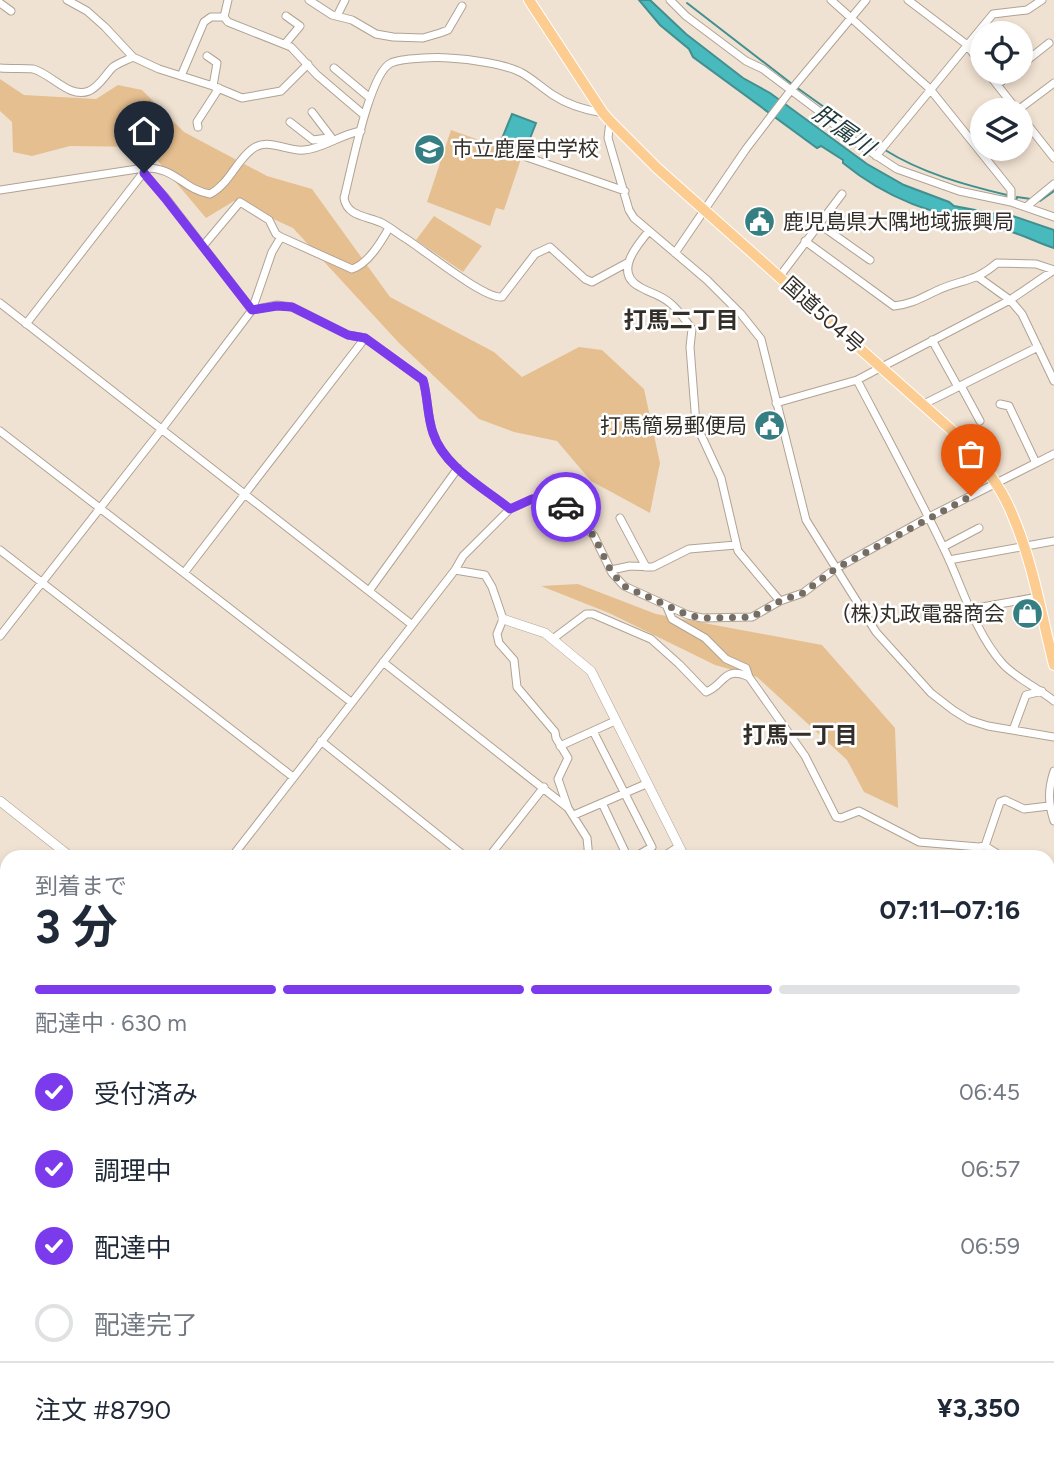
<!DOCTYPE html>
<html lang="ja">
<meta charset="utf-8">
<style>
body{margin:0;font-family:Figtree,"Noto Sans JP",sans-serif;background:#f2f2f3;color:#1f2937;height:100vh;display:flex;flex-direction:column;font-size:26px;white-space:nowrap}
*{box-sizing:border-box;margin:0}
p{font-size:23px;color:#747a83}
.icon{flex:none;width:38px;height:38px;fill:none;stroke:currentColor;stroke-width:2;stroke-linecap:round;stroke-linejoin:round}
.map{position:relative;flex:1;overflow:hidden}
.drawer{position:absolute;left:0px;top:850px;width:1055px;height:618px;display:flex;flex-direction:column;background:#fff;border-radius:21px 21px 0 0;box-shadow:0 4px 10px #0003}
.drawer>*{flex:none}
.controls{position:absolute;left:970px;top:21px;display:grid;gap:14px}
.controls a{display:grid;place-items:center;width:63px;height:63px;border-radius:50%;background:#fff;box-shadow:0 4px 10px #0003;font-size:35px}
.pin{position:absolute;display:grid;place-items:center;width:60px;height:60px;color:#fff;margin:-72px -30px;border-radius:50% 50% 50% 0;rotate:-45deg;box-shadow:0 0 7px #0007}
.pin .icon{rotate:45deg}
.courier{position:absolute;display:grid;place-items:center;width:70px;height:70px;margin:-35px;border:5px solid #7c3aed;border-radius:50%;background:#fff;color:#222;box-shadow:0 2px 9px #0007}
.summary em{font-style:normal;font-weight:700}
.summary div{display:flex;flex-direction:column-reverse}
.summary{display:flex;align-items:center;justify-content:space-between;height:119px;padding:0 35px}
h1{font-size:46px;font-weight:700;line-height:52px}
.bar{display:grid;grid-template-columns:repeat(4,1fr);gap:10px 7px;align-content:center;height:84px;padding:0 35px}
.bar i{height:9px;border-radius:5px;background:#e0e1e3}
.bar .active{background:#7c3aed}
.bar p{grid-column:span 4}
.line{display:flex;align-items:center;gap:18px;padding:0 35px;border-top:2px solid #e0e1e3}
.line div{flex:1}
ol{padding:0 35px;list-style:none}
li{display:flex;align-items:center;gap:21px;height:77px}
li p{margin-inline-start:auto}
li .icon{padding:7px;border-radius:50%;background:#7c3aed;color:#fff;stroke-width:4}
li:last-child{color:#747a83}
li i{width:38px;height:38px;border:4px solid #e0e1e3;border-radius:50%}
.map>svg:first-child{display:block}
.green{fill:#e6bf90}
.water{fill:#48b9bd;stroke:#428f90;stroke-width:2}
.lines{fill:none;stroke-linecap:round;stroke-linejoin:round}
.stream{stroke:#428f90;stroke-width:2}
.minor-casing{stroke:#b0a394;stroke-width:9}
.tertiary-casing{stroke:#b0a394;stroke-width:10}
.trunk-casing{stroke:#fff;stroke-width:12}
.minor{stroke:#fff;stroke-width:7}
.tertiary{stroke:#fff;stroke-width:9}
.trunk{stroke:#fccc90;stroke-width:10}
.done{stroke:#756d64;stroke-width:7;stroke-dasharray:0 12.6}
.route{stroke:#7c3aed;stroke-width:9}
.labels{text-anchor:middle;stroke-width:5;stroke-linejoin:round;paint-order:stroke}
.poi-label{font-size:21px;fill:#332e28;stroke:#fff;text-anchor:start}
.street-label{font-size:21px;fill:#332e28;stroke:#fff}
.water-label{font-size:23px;font-style:italic;fill:#213b3b;stroke:#fff}
.neighbourhood-label{font-size:23px;font-weight:bold;fill:#332e28;stroke:#fff}
</style>
<div class="map">
<svg width="1054" height="1467" viewBox="0 0 1054 1467">
<rect width="100%" height="100%" fill="#f0e2d2"/>
<path class="green" d="M0 79 24 95 96 99 118 85 142 90 184 132 267 176 312 189 390 297 494 352 522 377 579 347 602 350 644 389 660 463 650 513 591 481 557 441 514 432 479 419 399 343 293 228 234 201 206 218 146 147 70 146 32 156 13 152 12 122 0 111Z
M451 130 507 150 506 155 521 159 504 210 496 208 490 226 427 202Z
M434 216 482 246 463 272 416 240Z
M578 584 656 614 822 645 895 728 898 808 864 792 847 760 757 677 715 665 609 613 541 586Z"/>
<path class="water" d="M639 0H650L686 34 743 78 770 93 867 164 904 185 949 202 954 206 1007 216 1010 215 1054 230V248C1038 243 1024 235 1008 231 942 214 897 207 843 163V160L821 146 817 148 693 57 689 49 660 25Z
M512 114 536 123 525 151 501 141Z"/>
<g class="lines">
<path class="stream" d="M687 3 792 84
M796 87 880 147
M885 150C922 173 965 185 1007 195
M1040 201 1054 191
M1016 202 1017 197 1031 199
M0 1330 7 1334
M273 1461 279 1467"/>
<defs>
<path id="minor" d="M67 0 87 11 105 27 133 57 159 69 213 86 242 98 281 91 308 64
M309 0 332 15 352 20 376 34 393 37 423 38 440 33 448 30 462 6
M670 0 686 16 746 61 763 69 820 112 848 137 897 169 959 191 1011 202 1054 217
M831 0 930 89 1011 190V202
M908 0 966 44 982 65
M0 3 11 11
M337 16 345 0
M224 17 228 0
M285 44 300 26 286 16
M207 56 217 63 213 86
M1020 66 1049 43
M0 68C10 69 25 68 33 69 52 74 69 99 89 91 100 86 105 75 113 67 119 63 127 60 133 57
M334 68 370 98
M987 72 1017 110
M181 76 204 22 211 17H224L228 22 291 47 317 75 364 115
M997 85 1013 72
M1018 110 1054 83
M312 112 331 137
M603 113C585 110 568 105 553 95 542 88 533 79 522 73 506 64 468 59 449 58 437 57 401 58 391 63 369 73 351 172 344 198 347 217 368 216 382 223 390 227 398 234 405 238 424 250 484 299 502 297L535 254 550 247 585 279 592 282 627 263
M1020 115 1054 158
M610 121 608 138 629 210 634 218 707 280 741 314 761 339 806 520 876 632 931 693 953 710 969 720 988 726 1054 737
M290 122 313 140 328 138
M198 127 197 122 219 88
M518 154 625 191
M876 156 993 14 1027 10 1042 0
M143 173 165 197 252 310
M0 190 144 168C176 167 182 189 210 194 229 184 235 163 251 150 267 136 286 152 304 150 323 149 341 134 361 131
M1026 207 1054 184
M819 224 870 260
M649 231C637 245 613 273 640 287 650 293 661 295 670 303 678 309 685 320 692 329L690 347 696 424 721 478 738 551 780 601
M805 241 894 306C912 304 921 298 936 291 961 279 974 283 997 263L1036 264 1054 270
M203 246 240 202 269 220 276 234 281 237 352 269C368 264 381 242 389 228
M675 253 746 149 791 90 866 0
M780 276 842 194
M978 277 1010 300 1022 314 1054 381
M0 303 411 624
M252 310 277 305 292 307 348 335 365 338 423 380C428 397 427 416 433 433 444 467 484 488 510 509
M26 324 143 173 144 168
M932 340 958 387
M857 380C887 437 918 494 946 553 963 589 975 632 1002 663 1014 677 1038 688 1054 701
M961 386 980 421
M776 403 857 380 1010 300 1054 270
M924 404 1038 347
M1000 404 1009 406 1036 463
M0 431 351 702
M620 518 646 567
M943 547 979 528
M0 550 293 777
M949 560 1054 541
M455 570 485 575 492 587 503 619 497 634 499 643 514 660 517 687 555 732 556 738 568 758 558 779 568 808
M611 570 630 566 653 567 689 549 736 545
M184 573 365 338
M369 591 458 468
M667 607 672 619 705 638 726 659 746 668 749 677 805 756 836 817 841 818 859 811 919 842 979 847 985 846 1000 802 1005 800 1024 809 1049 806
M971 609 1038 597
M0 636 162 429 252 310 272 252 281 237
M554 638 586 614H593L651 639 679 664 706 692C725 685 723 665 749 677
M383 662 568 808 587 838 589 858
M1013 730 1026 695 1042 691
M593 731 652 847 633 858
M321 741 467 858
M560 746 615 721
M1054 771C1048 789 1048 803 1054 821
M602 803 628 858
M574 815 646 784
M985 846 1004 858
M231 858 455 570 463 556 510 509 532 499 568 507 594 536 612 573 624 586 688 615 702 618 752 617 780 601 803 593 835 569 929 517 1054 454
M488 858 544 787
M661 858 678 847
M1048 883 1054 881
M1048 1020 1054 1036
M0 1048 7 1054
M1048 1068 1054 1066
M1048 1150 1054 1166
M1048 1234 1054 1231
M0 1419 7 1421
M259 1461 266 1467
M343 1461 353 1467
M686 1461 691 1467
M945 1461 947 1467
M0 1462 4 1467
M561 1467 564 1461"/>
<path id="tertiary" d="M503 619 545 633 591 671 685 858
M0 801 72 858
M1048 1001 1054 999
M0 1150 7 1147"/>
<path id="trunk" d="M529 0 603 113 610 121 657 168 957 435C979 459 1000 484 1012 514 1033 562 1041 614 1054 665
M1048 1280 1054 1277
M998 1467 1000 1461"/>
</defs>
<use href="#minor" class="minor-casing"/>
<use href="#tertiary" class="tertiary-casing"/>
<use href="#trunk" class="trunk-casing"/>
<use href="#minor" class="minor"/>
<use href="#tertiary" class="tertiary"/>
<use href="#trunk" class="trunk"/>
</g>
<g class="lines">
<path class="done" d="M566 507 594 536 612 573 624 586 688 615 702 618 752 617 780 601 803 593 835 569 971 496"/>
<path class="route" d="M144 173 165 198 252 310 277 306 292 307 348 335 365 338 423 380C428 397 427 416 433 433 444 467 484 488 510 509L532 499 566 507"/>
</g>
<defs>
<symbol id="school-disc" viewBox="-11 -11 22 22"><circle r="9.5" fill="#357e81" stroke="#fff"/><path d="M0-5L7-2L0 1L-7-2ZM-4 1L0 2.5L4 1V4Q0 6-4 4Z" fill="#fff"/></symbol>
<symbol id="civic-disc" viewBox="-11 -11 22 22"><circle r="9.5" fill="#357e81" stroke="#fff"/><path d="M-.6-6.5H3V-4.5H.6V-3L4-1V1h2V6H-6V1h2V-1L-.6-3ZM-1.2 2.5V6h2.4V2.5Z" fill="#fff"/></symbol>
<symbol id="shop-disc" viewBox="-11 -11 22 22"><circle r="9.5" fill="#357e81" stroke="#fff"/><path d="M-5-2.5h2.3a2.7 3.5 0 0 1 5.4 0H5L5.5 6h-11ZM-1.5-2.5h3a1.5 2.3 0 0 0-3 0Z" fill="#fff"/></symbol>
</defs>
<g fill-rule="evenodd">
<use href="#school-disc" x="412" y="132" width="35" height="35"/>
<use href="#civic-disc" x="742" y="204" width="35" height="35"/>
<use href="#civic-disc" x="752" y="408" width="35" height="35"/>
<use href="#shop-disc" x="1010" y="596" width="35" height="35"/>
</g>
<g class="labels">
<g class="poi-label">
<text x="452" y="156">市立鹿屋中学校</text>
<text x="783" y="229">鹿児島県大隅地域振興局</text>
<text x="747" y="433" text-anchor="end">打馬簡易郵便局</text>
<text x="1005" y="621" text-anchor="end">(株)丸政電器商会</text>
</g>
<g class="street-label">
<text transform="translate(823 315) rotate(42)" y="7">国道504号</text>
</g>
<g class="water-label">
<text transform="translate(844 130) rotate(35)" y="8">肝属川</text>
</g>
<g class="neighbourhood-label">
<text x="681" y="328">打馬二丁目</text>
<text x="800" y="743">打馬一丁目</text>
</g>
</g>
</svg>
<div class="controls">
<a><svg class="icon" aria-label="locate" viewBox="0 0 24 24"><circle cx="12" cy="12" r="6"/><path d="M12 2v4M12 18v4M2 12h4M18 12h4"/></svg></a>
<a><svg class="icon" aria-label="layers" viewBox="0 0 24 24"><path d="M12 4l9 5-9 5-9-5zM3 14l9 5 9-5"/></svg></a>
</div>
<div class="pin" style="left:971px;top:496px;background:#ea580c"><svg class="icon" aria-label="bag" viewBox="0 0 24 24"><path d="M5 8h14l-1 12H6zM9 8a3 3 0 0 1 6 0"/></svg></div>
<div class="pin" style="left:144px;top:173px;background:#1f2937"><svg class="icon" aria-label="home" viewBox="0 0 24 24"><path d="M3 11l9-7 9 7M6 9v11h12V9"/></svg></div>
<div class="courier" style="left:566px;top:507px"><svg class="icon" aria-label="car" viewBox="0 0 24 24"><path d="M5 17H2v-5l4-1 3-4h7l3 4 3 1v5h-3M9 17h6M6 11h13"/><circle cx="7" cy="17" r="2"/><circle cx="17" cy="17" r="2"/></svg></div>
<section class="drawer">
<div class="summary"><div><h1>3 分</h1><p>到着まで</p></div><em>07:11–07:16</em></div>
<div class="bar"><i class="active"></i><i class="active"></i><i class="active"></i><i></i><p>配達中 · 630 m</p></div>
<ol>
<li><svg class="icon" aria-label="check" viewBox="0 0 24 24"><path d="M5 12l5 5 9-10"/></svg>受付済み<p>06:45</p></li>
<li><svg class="icon" aria-label="check" viewBox="0 0 24 24"><path d="M5 12l5 5 9-10"/></svg>調理中<p>06:57</p></li>
<li><svg class="icon" aria-label="check" viewBox="0 0 24 24"><path d="M5 12l5 5 9-10"/></svg>配達中<p>06:59</p></li>
<li><i></i>配達完了</li>
</ol>
<div class="line" style="height:91px"><div>注文 #8790</div><b>¥3,350</b></div>
</section>
</div>
